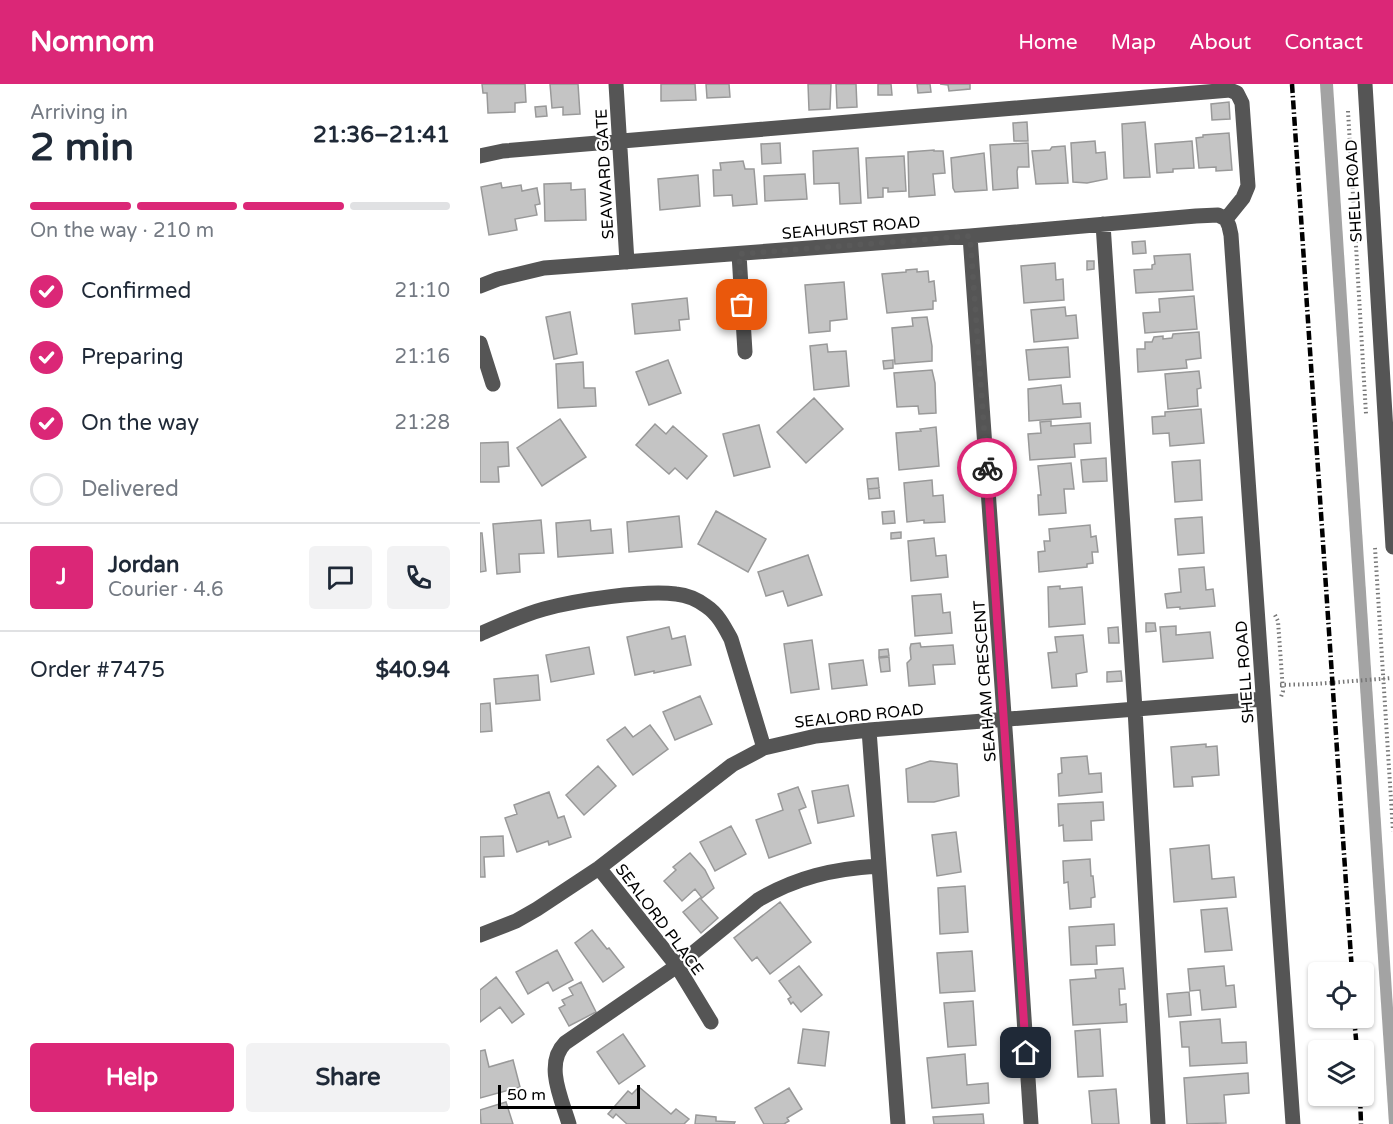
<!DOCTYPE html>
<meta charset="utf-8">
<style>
body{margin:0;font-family:"Varela Round",sans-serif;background:#f2f2f3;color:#1f2937;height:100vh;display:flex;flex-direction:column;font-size:22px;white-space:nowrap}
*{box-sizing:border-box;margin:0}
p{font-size:20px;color:#747a83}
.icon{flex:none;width:33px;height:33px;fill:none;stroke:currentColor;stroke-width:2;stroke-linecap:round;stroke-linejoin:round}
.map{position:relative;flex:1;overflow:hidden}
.drawer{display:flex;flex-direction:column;background:#fff;width:480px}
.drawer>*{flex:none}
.tools{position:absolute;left:828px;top:878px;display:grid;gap:12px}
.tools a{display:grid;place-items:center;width:66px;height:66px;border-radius:6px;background:#fff;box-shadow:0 2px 4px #0004;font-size:30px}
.scale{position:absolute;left:18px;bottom:15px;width:142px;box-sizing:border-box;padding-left:6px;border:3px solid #000;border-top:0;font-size:16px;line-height:21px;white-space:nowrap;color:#000;-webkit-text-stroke:4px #fff;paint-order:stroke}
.pin{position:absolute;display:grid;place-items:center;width:51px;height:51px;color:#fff;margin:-26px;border-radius:12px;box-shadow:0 3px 9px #0006}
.courier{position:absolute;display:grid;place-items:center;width:60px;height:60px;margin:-30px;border:4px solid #db2777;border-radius:50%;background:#fff;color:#222;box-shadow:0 2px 8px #0007}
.overview em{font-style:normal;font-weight:700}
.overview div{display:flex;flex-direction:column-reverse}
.overview{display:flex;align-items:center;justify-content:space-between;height:102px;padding:0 30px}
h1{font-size:39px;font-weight:700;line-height:45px}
.bar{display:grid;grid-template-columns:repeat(4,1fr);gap:9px 6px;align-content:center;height:72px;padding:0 30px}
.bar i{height:8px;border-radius:4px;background:#e0e1e3}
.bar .on{background:#db2777}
.bar p{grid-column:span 4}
.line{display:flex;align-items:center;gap:15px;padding:0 30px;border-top:2px solid #e0e1e3}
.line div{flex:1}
.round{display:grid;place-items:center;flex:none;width:63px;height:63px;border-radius:6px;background:#f2f2f3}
ol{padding:0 30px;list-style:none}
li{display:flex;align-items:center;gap:18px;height:66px}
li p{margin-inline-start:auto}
li .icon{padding:6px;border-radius:50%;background:#db2777;color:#fff;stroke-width:4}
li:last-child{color:#747a83}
li i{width:33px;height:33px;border:3px solid #e0e1e3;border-radius:50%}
.primary-button{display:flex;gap:12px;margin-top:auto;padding:12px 30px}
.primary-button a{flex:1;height:69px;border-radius:6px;background:#db2777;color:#fff;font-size:24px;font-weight:700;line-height:69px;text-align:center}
.primary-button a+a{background:#f2f2f3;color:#1f2937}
header{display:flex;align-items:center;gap:36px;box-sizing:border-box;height:84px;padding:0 30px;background:#db2777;color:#fff}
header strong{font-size:28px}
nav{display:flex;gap:33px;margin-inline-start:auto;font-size:21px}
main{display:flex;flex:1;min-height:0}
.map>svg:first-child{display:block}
.water{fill:#a3a3a3}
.building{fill:#c4c4c4;stroke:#999;stroke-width:1.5}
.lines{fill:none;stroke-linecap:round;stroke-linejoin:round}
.path{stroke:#777;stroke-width:4;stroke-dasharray:1.5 3;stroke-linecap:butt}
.minor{stroke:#555;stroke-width:15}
.rail{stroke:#000;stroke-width:4.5;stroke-dasharray:9 3 1.5 3;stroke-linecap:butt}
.done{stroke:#595959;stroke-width:6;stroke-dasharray:0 10.8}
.route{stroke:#db2777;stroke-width:8}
.labels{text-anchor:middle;stroke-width:4.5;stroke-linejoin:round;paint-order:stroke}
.street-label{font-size:16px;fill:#000;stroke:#fff}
</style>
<header>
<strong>Nomnom</strong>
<nav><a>Home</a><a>Map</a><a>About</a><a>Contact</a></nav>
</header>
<main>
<section class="drawer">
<div class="overview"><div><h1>2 min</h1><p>Arriving in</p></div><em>21:36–21:41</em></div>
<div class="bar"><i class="on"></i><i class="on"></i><i class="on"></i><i></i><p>On the way · 210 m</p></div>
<ol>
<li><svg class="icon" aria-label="check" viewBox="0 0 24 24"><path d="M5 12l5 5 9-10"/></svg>Confirmed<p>21:10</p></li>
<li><svg class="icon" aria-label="check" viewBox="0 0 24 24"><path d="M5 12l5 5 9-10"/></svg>Preparing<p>21:16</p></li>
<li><svg class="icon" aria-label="check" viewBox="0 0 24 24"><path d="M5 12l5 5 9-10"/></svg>On the way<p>21:28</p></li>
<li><i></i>Delivered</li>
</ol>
<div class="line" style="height:108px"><b class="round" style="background:#db2777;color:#fff">J</b><div><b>Jordan</b><p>Courier · 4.6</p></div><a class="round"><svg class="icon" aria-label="chat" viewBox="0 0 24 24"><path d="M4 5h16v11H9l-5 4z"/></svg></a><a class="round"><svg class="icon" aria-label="phone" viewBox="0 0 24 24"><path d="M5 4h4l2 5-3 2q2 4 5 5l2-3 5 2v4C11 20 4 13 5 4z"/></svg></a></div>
<div class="line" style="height:78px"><div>Order #7475</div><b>$40.94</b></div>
<div class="primary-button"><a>Help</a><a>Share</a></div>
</section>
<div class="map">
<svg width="913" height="1040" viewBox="0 0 913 1040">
<rect width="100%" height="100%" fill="#fff"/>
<path class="water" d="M840 0H853L913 924V1040H909Z"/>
<path class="building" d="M2 0H45L46 18 35 19V28L8 29 7 9H3Z
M70 0H98L100 30 83 31V23L72 24Z
M181 0H215L216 16 181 17Z
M226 0H249L250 13 227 14Z
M328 0H351L350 25 329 26Z
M356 0H376L377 23 357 24Z
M398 0H411L412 11H398Z
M437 0H450L451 8 438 9Z
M460 0H490V5L469 7 468 1Z
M749 18 750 35 732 36 731 20Z
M66 22 67 32 56 33 55 23Z
M547 38 548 57H534L533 39Z
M665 38 670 93 644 94 642 40Z
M749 49 752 86 736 87V83L719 84 716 54 723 53V51Z
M615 57 616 69 625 68 627 95 607 99 593 98 591 59Z
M712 57 714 84 693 85V88L677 89 675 60Z
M300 59 301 79 282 80 281 60Z
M548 59 549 83H538L537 87 538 104 513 106 510 61Z
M585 62 588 99 556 100 552 67 570 66 572 63Z
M378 64 381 119 360 120 359 99 334 100 333 67Z
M454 66V67H463L465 89 453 90 455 111 429 113 428 68Z
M504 69 507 106 475 108 473 104 471 74Z
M424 72 426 107 408 108V104H403V113L388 114 386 74Z
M263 77 265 85H274L277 120 253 122 252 111 234 112 233 86H241L240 79Z
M325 90 327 115 285 117 284 92Z
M218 91 220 122 180 126 178 95Z
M21 99 22 104 41 101 42 107 57 104 60 120 55 121 57 131 35 135 37 146 9 151 1 103Z
M91 99V106L105 105 106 136 65 137 64 100Z
M665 157 666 169 653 170 652 158Z
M710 170 713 206 656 209 654 186 672 185V181L675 180 674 172Z
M607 177H614V185L607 186Z
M575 179 576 196 583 195 584 216 544 219 541 182Z
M437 185V188L448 187 449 198 454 197 456 217H453V225L407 229 402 190 426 188V186Z
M364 198 367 235 350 237V247L329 249 325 201Z
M714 212 717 245 665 249 663 229 680 228 679 215Z
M207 214 209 235 199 236 200 246 155 250 152 220Z
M585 223 586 232 596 231 598 254 554 258 551 226Z
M90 228 97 270 74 275 66 233Z
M447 233 452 262V277L415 280 412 244 433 242 432 234Z
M719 248 721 274 706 276 707 284 658 288 657 265H665V258H672L674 253 683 252V255L692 254 693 250Z
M347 260 348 268 366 267 369 302 334 306 330 262Z
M588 263 590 293 549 296 546 266Z
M188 276 201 309 169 321 156 288Z
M413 276V284L404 285 403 277Z
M103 278 104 304H115L116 322 78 324 76 280Z
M452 286 455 299 456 329 439 330 438 322 417 323 414 289Z
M719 287 721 304 717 305 718 322 688 325 685 290Z
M581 301 583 320 600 319 601 333 549 337 548 305Z
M334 314 363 345 326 379 297 348Z
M721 325 724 359 690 362 689 349 673 350 672 333 685 332V328Z
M80 335 106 373 62 402 37 364Z
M571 337V342L610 339 611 359 594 360 595 373 550 376 548 350 561 349 560 338Z
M175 340 186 350 193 342 227 372 207 395 195 384 189 390 156 361Z
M279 341 290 383 254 392 243 350Z
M456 343 459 382 419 386 416 349 441 347 440 345Z
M28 358 29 382 18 383 19 398H0V359Z
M626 374 627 397 603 398 601 376Z
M720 376 722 416 695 418 692 378Z
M591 379 594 405H584L586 429 559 431 558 411H561L558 382Z
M398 394 399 404 388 405 387 395Z
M452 396 453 412 463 411 465 438 444 439V436L427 438 424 399Z
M399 404 400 414 389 415 388 405Z
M236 427 286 455 268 488 218 460Z
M414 427 415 439 403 440 402 428Z
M199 432 202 463 149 468 147 438Z
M722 433 724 469 698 471 695 435Z
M61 436 64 469 39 470 40 488 17 490 13 440Z
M110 436 111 447 131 445 133 469 78 473 76 439Z
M610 441 611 453 616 452 618 468H612L613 479 607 480V483L559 488 558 468 565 467 564 457H570L569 445Z
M421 448V454L411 455V449Z
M0 449H2L6 487 0 488Z
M454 454 456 472 466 471 468 493 431 497 428 457Z
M328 471 342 511 308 522 303 507 286 512 278 488Z
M724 483 726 506 733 505 735 522 700 525V523L687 524 685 510 701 508 699 485Z
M580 502V505L602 503 605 540 569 543 568 503Z
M461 510 463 529 470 528 472 549 435 552 432 512Z
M666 539H675L676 547 666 548Z
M696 542V551L730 548 733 574 683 578 680 543Z
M189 543 192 555 205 552 211 581 174 589V587L155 591 147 553Z
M638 543 639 559H629L628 544Z
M603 551 607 588 596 590 597 602 572 604 568 569 577 568 575 553Z
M332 556 339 605 311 609 304 560Z
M440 559 441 563 473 561 475 580 453 581 455 600 429 602 427 579 431 575 430 564 431 560Z
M109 563 114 590 71 598 66 571Z
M408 565 409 572 399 573V566Z
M409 573 410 587 401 588 399 574Z
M383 576 387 601 352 605 349 580Z
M641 587 642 597 627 598V588Z
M58 591 60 616 16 620 14 595Z
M220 612 232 640 195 656 183 628Z
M10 619 12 647 0 648V620Z
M170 641 188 665 153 691 127 656 145 643 153 653Z
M726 660V663L737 662 739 691 712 693 713 702 694 703 691 663Z
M607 672 609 690 621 689 622 708 579 712 578 690 582 689 581 674Z
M450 677 477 680 479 712 454 718H428L426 685Z
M118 682 136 702 104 731 86 711Z
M368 701 374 732 338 739 332 707Z
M318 703 326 723 319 726 331 759 289 774 276 736 303 726 298 710Z
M69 708 78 734 84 732 91 753 69 761 68 757 37 768 25 734 37 730 34 721Z
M623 718 624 736 611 737 612 756 584 757 583 741 579 742 578 720Z
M251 742 266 770 235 787 220 758Z
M476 748 481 788 457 792 452 751Z
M23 752 24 772 4 773 5 793H0V753Z
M729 761 732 795 754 793 756 813 694 818 690 765Z
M210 769 225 786 234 804 222 814 215 805 202 817 184 797 196 786 193 783Z
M610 775 611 792H613L615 813 611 814V823L590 825 588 798 584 799 583 777Z
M485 802 488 848 460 850 458 804Z
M220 814 238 834 221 849 203 828Z
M300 818 331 858 290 890 277 873 272 877 254 854Z
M747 824 752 866 725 868 721 826Z
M634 840 635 861 616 862 617 880 591 881 589 843Z
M112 846 127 865 129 864 144 883 123 898 95 859Z
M77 866 93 896 73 907 68 898 48 910 36 888Z
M492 867 495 907 460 909 457 869Z
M319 882 342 911 321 928 313 918 311 920 308 915 311 913 299 897Z
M744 882 746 902 754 901 756 923 722 926 720 906 710 907 708 885Z
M643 884 645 905H639L640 921 646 920 647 938 593 941 590 896 616 894 615 886Z
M16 893 44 930 32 939 20 923 0 938V906Z
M101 898 116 928 89 942 79 924 85 921 82 916 93 911 89 904Z
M709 908 711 931 689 933 687 910Z
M493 917 496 961 468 963 464 919Z
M740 935 742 959 766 958 767 979 710 982 709 963H702L700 938Z
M323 945 349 948 345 982 318 979Z
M620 945 623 992 598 993 595 947Z
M143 950 165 982 139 1000 117 968Z
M5 966 9 983 33 976 40 1003 0 1014V967Z
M485 970 487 1001 508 999 509 1019 452 1024 447 974Z
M768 989 769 1009 744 1011 746 1039 707 1040 704 994Z
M159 1003 191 1030 196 1025 209 1035 204 1040H147L136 1030 133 1034 128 1030 148 1007 152 1010Z
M309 1004 322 1025 307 1034 309 1037 304 1040H284L275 1024Z
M636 1005 639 1040H612L609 1007Z
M26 1018 33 1040H1L0 1026Z
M503 1030 504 1040H454L453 1033Z
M216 1031 236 1033V1037L255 1038 254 1040H215Z"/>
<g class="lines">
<path class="path" d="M868 27 886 330
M895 464 913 747
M795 531 798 537 803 607 801 613
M800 601 835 600 912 594"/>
<path class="minor" d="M136 0 147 178
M885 0 913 463
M0 72 23 67 750 6 757 9 762 19 768 102 763 114 746 135
M746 135 749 142 751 151 813 1040
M623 140 655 625 678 1040
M490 152 526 659 551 1040
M259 170 265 268
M0 202 18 195 64 184 490 152 716 132 738 131 746 135
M0 259 13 300
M0 550C21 541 42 531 64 525 97 516 164 506 196 510 206 511 218 516 226 522 238 530 244 542 251 555L284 664
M389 646 418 1040
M119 784 197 882 231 938
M0 851 36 837 57 825 119 784 252 681 284 664 336 652 389 646 783 615
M89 1040C82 1016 64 980 85 959L197 882 278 816C317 793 353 785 398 782"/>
<path class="rail" d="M812 0 872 888
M874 933 877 966
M880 1011 881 1040"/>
</g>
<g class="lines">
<path class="done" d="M262 221 259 170 490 152 507 384"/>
<path class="route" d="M507 384 546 969"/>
</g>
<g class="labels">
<g class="street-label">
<text transform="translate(124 90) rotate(-93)" y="6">SEAWARD GATE</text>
<text transform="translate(873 107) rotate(-93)" y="6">SHELL ROAD</text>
<text transform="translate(371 143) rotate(-5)" y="6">SEAHURST ROAD</text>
<text transform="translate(764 588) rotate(-94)" y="6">SHELL ROAD</text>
<text transform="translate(504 597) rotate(-94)" y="6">SEAHAM CRESCENT</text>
<text transform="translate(379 631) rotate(-6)" y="6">SEALORD ROAD</text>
<text transform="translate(180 835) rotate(53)" y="6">SEALORD PLACE</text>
</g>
</g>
</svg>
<div class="tools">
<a><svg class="icon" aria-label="locate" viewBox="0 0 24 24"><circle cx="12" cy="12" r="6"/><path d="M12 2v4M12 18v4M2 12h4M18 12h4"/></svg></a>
<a><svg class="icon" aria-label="layers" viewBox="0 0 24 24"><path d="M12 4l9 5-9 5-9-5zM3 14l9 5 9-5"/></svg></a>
</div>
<div class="scale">50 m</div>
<div class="pin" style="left:262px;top:221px;background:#ea580c"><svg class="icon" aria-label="bag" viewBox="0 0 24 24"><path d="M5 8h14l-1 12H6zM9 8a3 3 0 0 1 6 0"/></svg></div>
<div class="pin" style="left:546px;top:969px;background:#1f2937"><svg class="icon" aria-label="home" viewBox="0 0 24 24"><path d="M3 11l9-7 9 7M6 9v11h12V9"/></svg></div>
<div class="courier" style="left:507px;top:384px"><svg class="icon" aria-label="bike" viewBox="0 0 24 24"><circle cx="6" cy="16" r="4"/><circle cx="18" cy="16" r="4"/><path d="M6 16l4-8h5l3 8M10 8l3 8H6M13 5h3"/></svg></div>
</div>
</main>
